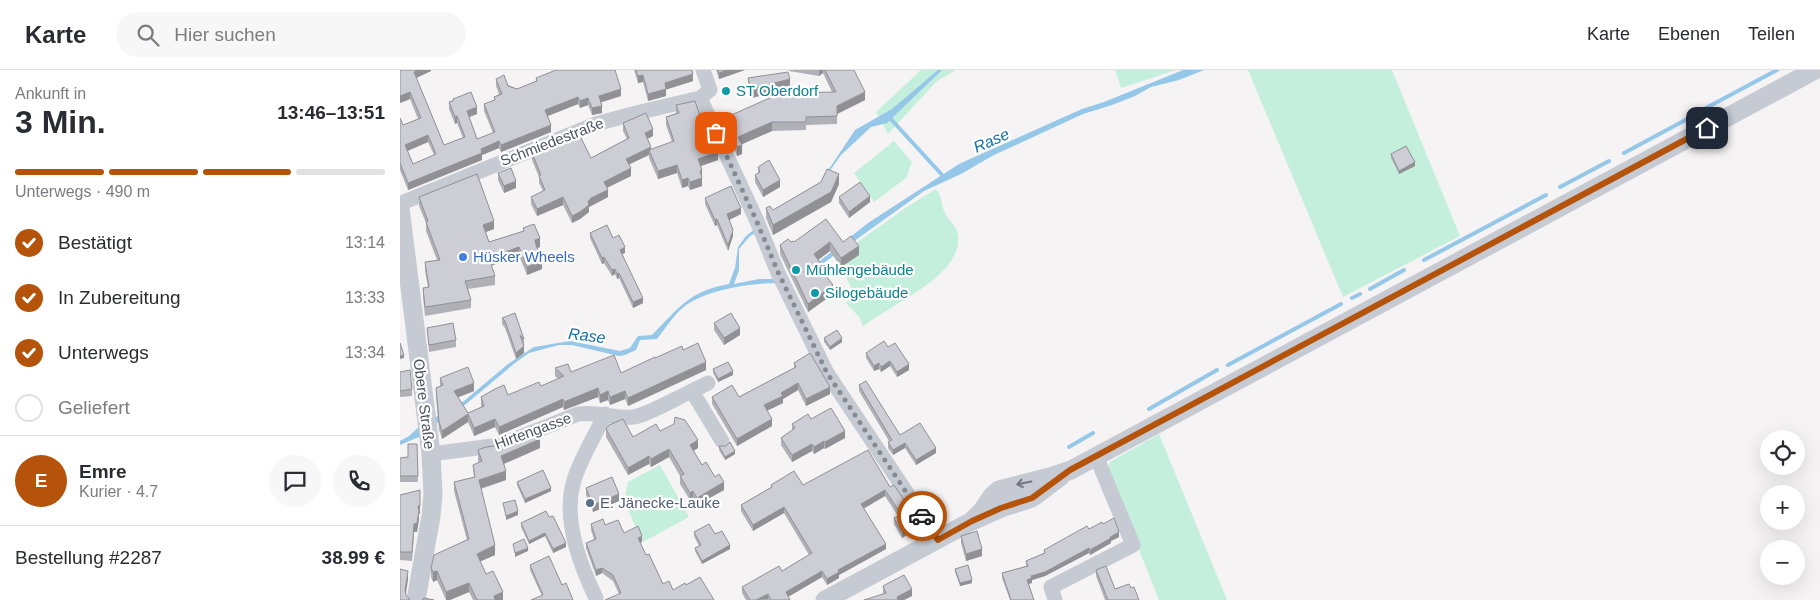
<!DOCTYPE html>
<html lang="de">
<meta charset="utf-8">
<style>
body{margin:0;font-family:Arial,sans-serif;background:#f7f7f7;color:#2b2b33;height:100vh;display:flex;flex-direction:column;font-size:19px;white-space:nowrap}
*{box-sizing:border-box;margin:0}
p{font-size:16px;color:#7c7c81}
.icon{flex:none;width:28px;height:28px;fill:none;stroke:currentColor;stroke-width:2;stroke-linecap:round;stroke-linejoin:round}
.map{position:relative;flex:1;overflow:hidden}
.drawer{display:flex;flex-direction:column;background:#fff;width:400px}
.drawer>*{flex:none}
.tools{position:absolute;left:1360px;top:360px;display:grid;gap:10px}
.tools a{display:grid;place-items:center;width:45px;height:45px;border-radius:50%;background:#fff;box-shadow:0 5px 20px #0002;font-size:25px}
.pin{position:absolute;display:grid;place-items:center;width:42px;height:42px;color:#fff;margin:-21px;border-radius:10px;box-shadow:0 2px 8px #0006}
.courier{position:absolute;display:grid;place-items:center;width:50px;height:50px;margin:-25px;border:4px solid #b45309;border-radius:50%;background:#fff;color:#222;box-shadow:0 1px 6px #0007}
.headline em{font-style:normal;font-weight:800}
.headline div{display:flex;flex-direction:column-reverse}
.headline{display:flex;align-items:center;justify-content:space-between;height:85px;padding:0 15px}
h1{font-size:32px;font-weight:800;line-height:38px}
.bar{display:grid;grid-template-columns:repeat(4,1fr);gap:8px 5px;align-content:center;height:60px;padding:0 15px}
.bar i{height:6px;border-radius:4px;background:#e1e1e2}
.bar .on{background:#b45309}
.bar p{grid-column:span 4}
.line{display:flex;align-items:center;gap:12px;padding:0 15px;border-top:1px solid #e1e1e2}
.line div{flex:1}
.round{display:grid;place-items:center;flex:none;width:52px;height:52px;border-radius:26px;background:#f7f7f7}
ol{padding:0 15px;list-style:none}
li{display:flex;align-items:center;gap:15px;height:55px}
li p{margin-inline-start:auto}
li .icon{padding:5px;border-radius:50%;background:#b45309;color:#fff;stroke-width:4}
li:last-child{color:#7c7c81}
li i{width:28px;height:28px;border:2px solid #e1e1e2;border-radius:50%}
header{display:flex;align-items:center;gap:30px;box-sizing:border-box;height:70px;padding:0 25px;background:#fff;border-bottom:1px solid #e1e1e2}
header strong{font-size:24px}
nav{display:flex;gap:28px;margin-inline-start:auto;font-size:18px}
.search{width:350px;height:45px;background:#f7f7f7;display:flex;align-items:center;gap:12px;box-sizing:border-box;padding:0 18px;border-radius:28px;color:#7c7c81;font-size:19px}
main{display:flex;flex:1;min-height:0}
.map>svg:first-child{display:block}
.green{fill:#c5efdd}
.water{fill:#95c7e9}
.lines{fill:none;stroke-linecap:round;stroke-linejoin:round}
.stream{stroke:#95c7e9;stroke-width:4}
.minor{stroke:#c5cad3;stroke-width:15}
.tertiary{stroke:#c5cad3;stroke-width:19}
.wall{fill:#b0b1b7;fill-rule:evenodd}
.shaded-wall{fill:#909095}
.building{fill:#cdced5;stroke:#909095;fill-rule:evenodd}
.oneway{stroke:#707682}
.done{stroke:#868a93;stroke-width:5;stroke-dasharray:0 9}
.route{stroke:#b45309;stroke-width:6}
.culture-dot{fill:#0f9aa8;stroke:#fff;stroke-width:2}
.shop-dot{fill:#3f7fe0;stroke:#fff;stroke-width:2}
.service-dot{fill:#5c6f8a;stroke:#fff;stroke-width:2}
.labels{text-anchor:middle;stroke-width:4.5;stroke-linejoin:round;paint-order:stroke}
.culture-label{font-size:15px;fill:#0d838f;stroke:#fff;text-anchor:start}
.street-label{font-size:15px;fill:#4b5260;stroke:#fff}
.shop-label{font-size:15px;fill:#366cbe;stroke:#fff;text-anchor:start}
.service-label{font-size:15px;fill:#4e5e75;stroke:#fff;text-anchor:start}
.water-label{font-size:16px;font-style:italic;fill:#146eaa;stroke:#fff}
</style>
<header>
<strong>Karte</strong>
<div class="search"><svg class="icon" aria-label="search" viewBox="0 0 24 24"><circle cx="10" cy="10" r="6"/><path d="M15 15l6 6"/></svg>Hier suchen</div>
<nav><a>Karte</a><a>Ebenen</a><a>Teilen</a></nav>
</header>
<main>
<section class="drawer">
<div class="headline"><div><h1>3 Min.</h1><p>Ankunft in</p></div><em>13:46–13:51</em></div>
<div class="bar"><i class="on"></i><i class="on"></i><i class="on"></i><i></i><p>Unterwegs · 490 m</p></div>
<ol>
<li><svg class="icon" aria-label="check" viewBox="0 0 24 24"><path d="M5 12l5 5 9-10"/></svg>Bestätigt<p>13:14</p></li>
<li><svg class="icon" aria-label="check" viewBox="0 0 24 24"><path d="M5 12l5 5 9-10"/></svg>In Zubereitung<p>13:33</p></li>
<li><svg class="icon" aria-label="check" viewBox="0 0 24 24"><path d="M5 12l5 5 9-10"/></svg>Unterwegs<p>13:34</p></li>
<li><i></i>Geliefert</li>
</ol>
<div class="line" style="height:90px"><b class="round" style="background:#b45309;color:#fff">E</b><div><b>Emre</b><p>Kurier · 4.7</p></div><a class="round"><svg class="icon" aria-label="chat" viewBox="0 0 24 24"><path d="M4 5h16v11H9l-5 4z"/></svg></a><a class="round"><svg class="icon" aria-label="phone" viewBox="0 0 24 24"><path d="M5 4h4l2 5-3 2q2 4 5 5l2-3 5 2v4C11 20 4 13 5 4z"/></svg></a></div>
<div class="line" style="height:65px"><div>Bestellung #2287</div><b>38.99 €</b></div>
</section>
<div class="map">
<svg width="1420" height="530" viewBox="0 0 1420 530">
<rect width="100%" height="100%" fill="#f5f3f3"/>
<path class="green" d="M521 0H556L537 11 488 64 476 42Z
M715 0H776L721 18Z
M848 0H992L1060 166 943 227Z
M494 71 512 92 506 108 474 132 454 103Z
M536 119C542 126 541 133 544 141 548 151 557 154 558 167 561 208 489 234 463 257L460 248 446 233 450 228 454 232 458 231 441 197 459 185 455 174 504 139Z
M759 364 827 530H759L707 400 710 392Z
M260 395 289 447 243 472 224 432 228 412Z"/>
<path class="water" d="M538 0H542L487 53 471 57 441 85 414 123 427 102 455 60 492 39Z
M783 0H804L779 10 751 17 735 26 712 35 683 44 592 86 561 104 524 121 418 197 416 194 468 153 559 94 682 39 704 32Z
M356 158 358 162 350 166 339 179V200L334 214 359 209H374L376 213C350 213 306 220 285 236 274 244 266 258 257 269L240 270 236 280 225 285 219 286 172 275H159L129 283 115 293 60 339 37 353 21 366 0 375V371L9 366 20 356 64 331 108 294 134 277 170 271 220 281 230 278 238 266 252 265C279 238 289 221 329 214L335 198 338 177 346 166Z"/>
<g class="lines">
<path class="stream" d="M1306 38 1377 0
M488 46 544 107
M1224 83 1291 47
M1160 117 1209 91
M1024 190 1146 125
M970 219 1004 200
M952 228 960 224
M828 295 941 234
M749 339 817 300
M669 377 693 363"/>
<path class="minor" d="M300 28 357 151 378 203 427 303 538 470
M0 138 4 132 196 54 232 44 300 28 310 20 303 0
M292 321 308 313
M31 384 100 375 178 344C197 341 215 349 234 347 250 344 276 328 292 321L322 371
M196 528C180 495 163 451 173 414 179 390 195 367 205 344
M655 530 651 517 733 475 696 386"/>
<path class="tertiary" d="M0 138 31 384 33 424 31 446 16 530
M572 451 582 441 593 425 599 420 650 407 671 400 1415 0
M425 530 572 451 601 438 632 428 660 407"/>
</g>
<path class="wall" d="M0 0H31V1L16 8 44 75 63 68 57 53 55 54 49 39V32L53 31V29L77 44 69 47 77 69 93 63 84 41V34L94 30V27L99 24 96 16V9L117 19 136 11V8L221 26 201 32 202 43 192 45 188 35 180 38 178 34 148 46 151 62 101 82 99 78 82 85V90L8 120 0 100V48L3 55 18 49 10 29 0 33ZM28 72 34 85 13 94 7 81Z
M234 0H292L293 11 266 19V26L248 31 243 12 238 13Z
M316 0H345L319 9Z
M389 0H454L465 30 437 44V54L406 55V60L372 61 341 74 342 84 337 86 330 70V62L331 61 329 55V46L432 22 423 3 419 6 389 1Z
M348 8 390 19 351 28 348 18Z
M276 35 302 52 318 90 301 96 302 100V116L290 120 288 116 282 118 277 103 258 109 249 88V85L229 94 231 106 207 118 208 127 191 136 189 137V142L180 149 172 153 163 135 137 146 131 134V127L143 121 139 113V107L132 90V83L191 88 227 69 223 61V53L253 66 247 69 251 80 272 72 266 55V47L276 43Z
M991 84 1015 96 999 104 991 88Z
M358 97 380 117 363 127 355 112V105L358 103Z
M98 103 116 118 104 123 98 110Z
M439 114 431 132 373 165 366 148V138L373 140Z
M19 127 94 159 86 162 89 172 123 161V158L140 177 137 178 142 199 127 205 119 186 91 196 95 206V215L68 219 71 230V238L25 246 23 227V218L28 217 25 201V192L37 190 26 161V153L19 136Z
M439 127 470 132 449 148 439 133Z
M305 128 341 144 329 150 333 166 328 181 317 155 315 156 305 134Z
M190 163 213 168 225 183 222 184 243 233 233 238 219 208 217 209 215 204 212 206 204 193 202 194 190 168Z
M391 172H443L459 185 441 197 430 181 418 190 433 224 408 242 380 184V175Z
M102 248 124 269V283L116 289 105 258 102 254Z
M314 253 340 265 324 275 314 260Z
M27 258 56 270V277L29 282Z
M424 268 442 272 430 280 424 272Z
M488 277 509 300 497 307 490 296 481 302 479 299 474 301 466 288V283Z
M283 280 306 300 228 336 225 329 210 335 208 330 200 333 198 327 164 340 163 337 99 365 95 357 74 366 68 352 42 369 39 360 36 326V318L40 316V308L74 321 58 327 68 343 81 337V327L108 325 141 316 158 309 155 306V298L171 302 221 303 255 288Z
M394 293 430 324 406 336 398 320 383 329V333L367 341 372 356 337 376 312 334V327H339L394 298Z
M313 299 333 305 318 312 313 303Z
M0 302 12 319V326L0 327Z
M459 315 500 365 536 383 516 395 505 378 493 385 488 378V372L489 371 459 321Z
M411 349 445 368 425 379 424 378 414 384 412 381 392 392 381 375V368L392 360V354Z
M206 359 233 367 260 361 298 378 293 381 302 395 315 407 324 420 297 435 293 428 290 430 280 414V406L269 387 251 397 249 394 228 405 206 367Z
M17 374 18 412H0V388L8 387Z
M319 376H326L335 384 325 390 319 380Z
M140 378 104 394 106 410 81 419 95 485 80 491 86 504 103 530H73L69 522 50 530H46L37 510 33 512 31 507V498L67 470 54 421V412L74 407 73 395 79 393 78 390V380Z
M117 412 151 421 125 433 117 415Z
M371 415 490 417 519 458 502 468 494 454V448L498 446 485 426 463 439 486 479 439 505V508L427 515 422 507 388 527 390 530H346L342 523V517L382 501 409 485 384 443 353 461 341 441V435L371 417Z
M186 418 219 431 193 442 186 425Z
M0 425 20 444H19V449L17 462H14L12 491 0 490Z
M149 447 166 477 153 483 145 466 129 474 121 457V453Z
M191 454 205 455 224 463 242 472 240 473 246 485 263 514 273 520 286 515 314 530 219 524 213 511 202 503 196 506 186 478V473L194 469 191 460Z
M703 454 719 467 711 471V473L690 485 689 483 645 506 632 510V513L629 514 634 530H610L602 508V503L626 496V491L644 483V480L689 459Z
M294 462 315 464 330 479 302 494 295 481V478L299 476 294 466Z
M561 466 582 486 566 491 561 473Z
M130 495 162 515 142 526 130 500Z
M555 499 572 513 560 516 555 502Z
M696 500 715 519 731 518 739 530H705L696 506Z
M483 516 512 526 504 530H464L483 524Z"/>
<path class="shaded-wall" d="M18 0H31V1L14 9V2Z
M327 0H345L319 9V3Z
M419 0H423V3L419 6Z
M293 4V11L265 20V13Z
M243 5V12L238 13V6Z
M390 9V19L351 28V19Z
M221 19V26L199 33V26Z
M266 19V26L248 31V24Z
M10 22V29L0 33V26Z
M465 22V30L437 44V36Z
M178 27V34L145 47V40Z
M188 28V35L180 38V31Z
M202 36V43L192 45V38Z
M77 37V44L67 48V41Z
M57 46V53L55 54V47Z
M372 52V61L338 76V67Z
M151 55V62L101 82V75Z
M253 59V66L245 70V63Z
M28 65V72L5 82V75Z
M99 71V78L82 85V90L8 120V113L81 79Z
M342 75V84L337 86V77Z
M251 77V84L249 80V85L226 96V89Z
M318 82V90L298 97V89Z
M1015 92V96L999 104V101Z
M277 95V103L258 109V101Z
M231 98V106L204 119V112Z
M302 100V116L290 120V112L300 101Z
M439 104V114L431 132 373 165V155Z
M288 108V116L282 118V110Z
M380 110V117L363 127V120Z
M116 111V118L104 123V116Z
M208 120V127L191 136 189 137V142L180 149 172 153V146L191 128Z
M470 126V132L449 148V142Z
M163 127V135L137 146V139Z
M341 138V144L327 151V144Z
M317 149V155L315 156V150Z
M94 151V159L83 163V155Z
M333 160V166L328 181V175Z
M140 168V177L135 179V170Z
M430 172V181L414 193V184Z
M459 176V185L441 197V188Z
M119 177V186L89 196V188Z
M225 177V183L220 185V180Z
M204 187V193L202 194V188Z
M142 191V199L127 205V197Z
M215 199V204L212 206V200Z
M219 203V208L217 209V204Z
M433 215V224L408 242V234Z
M243 228V233L233 238V232Z
M340 258V265L324 275V268Z
M442 268V272L430 280V277Z
M124 276V283L116 289V283Z
M4 285V288L0 289V286Z
M490 291V296L481 302V297Z
M306 292V300L228 336V328Z
M479 293V299L474 301V296Z
M509 294V300L497 307V302Z
M333 301V305L318 312V309Z
M74 313V321L54 329V321Z
M398 313V320L383 329V333L364 342V335L381 323Z
M430 317V324L406 336V329Z
M198 318V327L164 340V332Z
M208 321V330L200 333V325Z
M225 321V329L210 335V327Z
M163 329V337L99 365V357Z
M68 344V352L42 369V361Z
M95 349V357L74 366V358Z
M372 349V356L337 376V369Z
M445 361V368L425 379V372Z
M140 369V378L101 395V386Z
M298 370V378L290 383V375Z
M424 371V378L414 384V377Z
M505 373V378L493 385V380Z
M412 374V381L392 392V385Z
M536 378V383L516 395V390Z
M269 379V387L251 397V389Z
M335 381V384L325 390V387Z
M249 386V394L228 405V398Z
M106 401V410L79 419V410Z
M324 412V420L297 435V428Z
M151 418V421L125 433V429Z
M485 420V426L461 440V434Z
M293 421V428L290 430V423Z
M219 424V431L193 442V435Z
M18 436H20V444H19V449L17 462H14L12 491 14 454Z
M384 437V443L353 461V455Z
M118 441V445L106 450V446Z
M519 452V458L502 468V462Z
M719 462V467L711 471V473L690 485V480Z
M145 463V466L129 474V471Z
M242 466V472L238 474V468Z
M166 473V477L153 483V479Z
M486 474V479L439 505V508L427 515V509L438 500Z
M95 475V485L77 493V484Z
M330 475V479L302 494V491Z
M128 478V481L115 487V483Z
M689 478V483L645 506 632 510V513L627 514V510L631 506Z
M582 479V486L566 491V484Z
M202 498V503L196 506V500Z
M8 501V510L5 529V520Z
M37 501V510L33 512V502Z
M422 501V507L386 528V522Z
M572 510V513L560 516V513Z
M69 513V522L50 530H46V522Z
M512 519V526L504 530H497V527Z
M103 522V530H94V526Z
M368 524V529L356 530Z"/>
<path class="building" d="M0 0H18L14 2 44 75 65 67 57 46 55 47 49 32 53 31V29L71 22 77 37 67 41 77 69 95 62 84 34 95 30 94 27 102 24 96 9 104 5 108 16 117 19 137 11 136 8 156 0H215L221 19 199 26 202 36 192 38 188 28 180 31 178 27 145 40 151 55 101 75 99 71 81 79 82 83 8 113 0 93V48L3 55 21 48 10 22 0 26ZM28 65 36 84 13 94 5 75Z
M236 0H292L293 4 265 13 266 19 248 24 243 5 238 6Z
M318 0H327L319 3Z
M425 0H454L465 22 437 36V46L406 47V52H372L338 67 342 75 337 77 330 62 334 60 329 46 381 23 436 22Z
M388 2 390 9 351 19 348 8Z
M295 31 302 52H304L318 82 298 89 302 100 300 101 302 108 290 112 288 108 282 110 277 95 258 101 249 80 274 71 266 47 279 43 276 35Z
M246 43 253 59 245 63 251 77 226 89 231 98 204 112 208 120 191 128 188 132 189 135 180 142 172 146 163 127 137 139 131 127 145 120 139 106 141 105 132 83 179 64 191 88 229 68 223 53Z
M1006 76 1015 92 999 101 991 84Z
M369 90 380 110 363 120 355 105 360 102 358 97Z
M111 98 116 111 104 116 98 103Z
M427 99 439 104 431 122 373 155 366 138 370 136 373 140 421 112Z
M77 104 94 151 83 155 89 172 124 161 123 158 134 154 140 168 135 170 136 175 142 191 127 197 119 177 89 188 95 206 65 211 71 230 25 237 23 218 29 217 25 192 40 190 26 152 28 151 19 127Z
M460 112 470 126 449 142 439 127Z
M331 116 341 138 327 144 333 160 328 175 317 149 315 150 305 128Z
M426 149 443 172 451 166 459 176 441 188 430 172 414 184 423 197 420 198 433 215 408 234 380 175 388 169 391 172 393 171 394 172Z
M207 155 213 168 219 165 225 177 220 180 243 228 233 232 219 203 217 204 215 199 212 200 204 187 202 188 190 163Z
M115 243 124 269 120 265 124 276 116 283 105 251 102 248Z
M331 243 340 258 324 268 314 253Z
M53 253 56 270 29 275 27 258Z
M437 260 442 268 430 277 424 268Z
M484 271 488 277 495 273 509 294 497 302 490 291 481 297 479 293 474 296 466 283Z
M0 273 4 285 0 286Z
M298 273 306 292 228 328 225 321 210 327 208 321 200 325 198 318 164 332 163 329 99 357 95 349 74 358 68 344 42 361 39 352 36 318 43 315 40 308 68 297 74 313 54 321 68 343 84 336 81 327 95 319 104 315 108 325 139 312 141 316 164 306 155 298 168 294 171 302 214 285 221 303 255 287V288L282 276 283 280Z
M410 283 430 317 406 329 398 313 381 323 383 326 364 335 372 349 337 369 312 327 332 315 339 327 396 297 394 293Z
M328 292 333 301 318 309 313 299Z
M10 300 12 319 0 321V302Z
M466 311 500 365 520 353 536 378 516 390 505 373 493 380 488 372 492 370 459 315Z
M431 338 445 361 425 372 424 371 414 377 412 374 392 385 381 368 395 358 392 354 408 344 411 349Z
M275 347 285 350 298 370 290 375 302 395 306 392 315 407 319 404 324 412 297 428 293 421 290 423 280 406 284 404 269 379 251 389 249 386 228 398 206 359 209 355 223 349 233 367 256 354 260 361 274 354Z
M137 361 140 369 101 386 106 401 79 410 95 475 77 484 86 504 93 501 103 522 94 526 95 530H77L69 513 46 522 37 501 33 502 31 498 34 485 69 469 54 412 75 407 73 395 82 391 78 380 86 377 103 375Z
M330 372 335 381 325 387 319 376H326Z
M8 374H17L18 406H0V388L8 387Z
M468 380 490 417 494 415 519 452 502 462 494 448 501 444 485 420 461 434 486 474 438 500 439 502 427 509 422 501 386 522 390 530H371L368 524 356 530H350L342 517 379 496 382 501 412 483 384 437 353 455 341 435 372 417 371 415 394 401 403 415Z
M143 400 151 418 125 429 117 412Z
M212 407 219 424 193 435 186 418Z
M20 420V436H18L19 441 17 453 14 454 12 482H0V425Z
M115 430 118 441 106 446 103 433Z
M146 441 149 447 153 446 166 473 153 479 145 463 129 471 121 453Z
M714 448 719 462 710 467 711 468 690 480 689 478 645 502 631 506 632 508 627 510 634 530H611L602 503 628 496 626 491 645 483 644 480 687 456 689 459 702 452 703 454Z
M203 449 205 455 218 450 224 463 238 456 242 466 238 468 246 485 249 484 263 514 269 511 273 520 285 513 286 515 300 507 314 530H205L221 523 213 505 202 498 196 500 186 473 196 469 191 454Z
M309 454 315 464 322 461 330 475 302 491 295 478 301 475 294 462Z
M577 461 582 479 566 484 561 466Z
M124 469 128 478 115 483 113 474Z
M149 486 162 515 166 513 173 530H131L143 525 130 495Z
M568 495 572 510 560 513 555 499Z
M706 496 715 519 729 514 731 518 734 517 739 530H708L696 500Z
M0 499 8 501 5 520 6 525 10 530H0Z
M504 505 512 519 497 527 498 530H464L486 523 483 516Z
M24 528 34 530H22Z"/>
<defs><path id="oneway-shaft" d="M-6 0H5M1.5-3L5.5 0L1.5 3" fill="none" stroke-width="1.6" stroke-linecap="round" stroke-linejoin="round" transform="scale(1.25)"/></defs>
<use class="oneway" href="#oneway-shaft" transform="translate(624 413) rotate(169)"/>
<g class="lines">
<path class="done" d="M316 63 357 152 378 202 427 303 522 446"/>
<path class="route" d="M522 446 538 470 572 451 601 438 632 428 670 400 1307 58"/>
</g>
<g class="culture-dot">
<circle cx="326" cy="21" r="5"/>
<circle cx="396" cy="200" r="5"/>
<circle cx="415" cy="223" r="5"/>
</g>
<circle class="shop-dot" cx="63" cy="187" r="5"/>
<circle class="service-dot" cx="190" cy="433" r="5"/>
<g class="labels">
<g class="culture-label">
<text x="336" y="26">ST Oberdorf</text>
<text x="406" y="205">Mühlengebäude</text>
<text x="425" y="228">Silogebäude</text>
</g>
<g class="street-label">
<text transform="translate(152 72) rotate(-21)" y="5">Schmiedestraße</text>
<text transform="translate(24 334) rotate(83)" y="5">Obere Straße</text>
<text transform="translate(133 361) rotate(-20)" y="5">Hirtengasse</text>
</g>
<g class="shop-label">
<text x="73" y="192">Hüsker Wheels</text>
</g>
<g class="service-label">
<text x="200" y="438">E. Jänecke-Lauke</text>
</g>
<g class="water-label">
<text transform="translate(591 70) rotate(-24)" y="6">Rase</text>
<text transform="translate(187 265) rotate(7)" y="6">Rase</text>
</g>
</g>
</svg>
<div class="tools">
<a><svg class="icon" aria-label="locate" viewBox="0 0 24 24"><circle cx="12" cy="12" r="6"/><path d="M12 2v4M12 18v4M2 12h4M18 12h4"/></svg></a>
<a>+</a>
<a>−</a>
</div>
<div class="pin" style="left:316px;top:63px;background:#ea580c"><svg class="icon" aria-label="bag" viewBox="0 0 24 24"><path d="M5 8h14l-1 12H6zM9 8a3 3 0 0 1 6 0"/></svg></div>
<div class="pin" style="left:1307px;top:58px;background:#1f2937"><svg class="icon" aria-label="home" viewBox="0 0 24 24"><path d="M3 11l9-7 9 7M6 9v11h12V9"/></svg></div>
<div class="courier" style="left:522px;top:446px"><svg class="icon" aria-label="car" viewBox="0 0 24 24"><path d="M5 17H2v-5l4-1 3-4h7l3 4 3 1v5h-3M9 17h6M6 11h13"/><circle cx="7" cy="17" r="2"/><circle cx="17" cy="17" r="2"/></svg></div>
</div>
</main>
